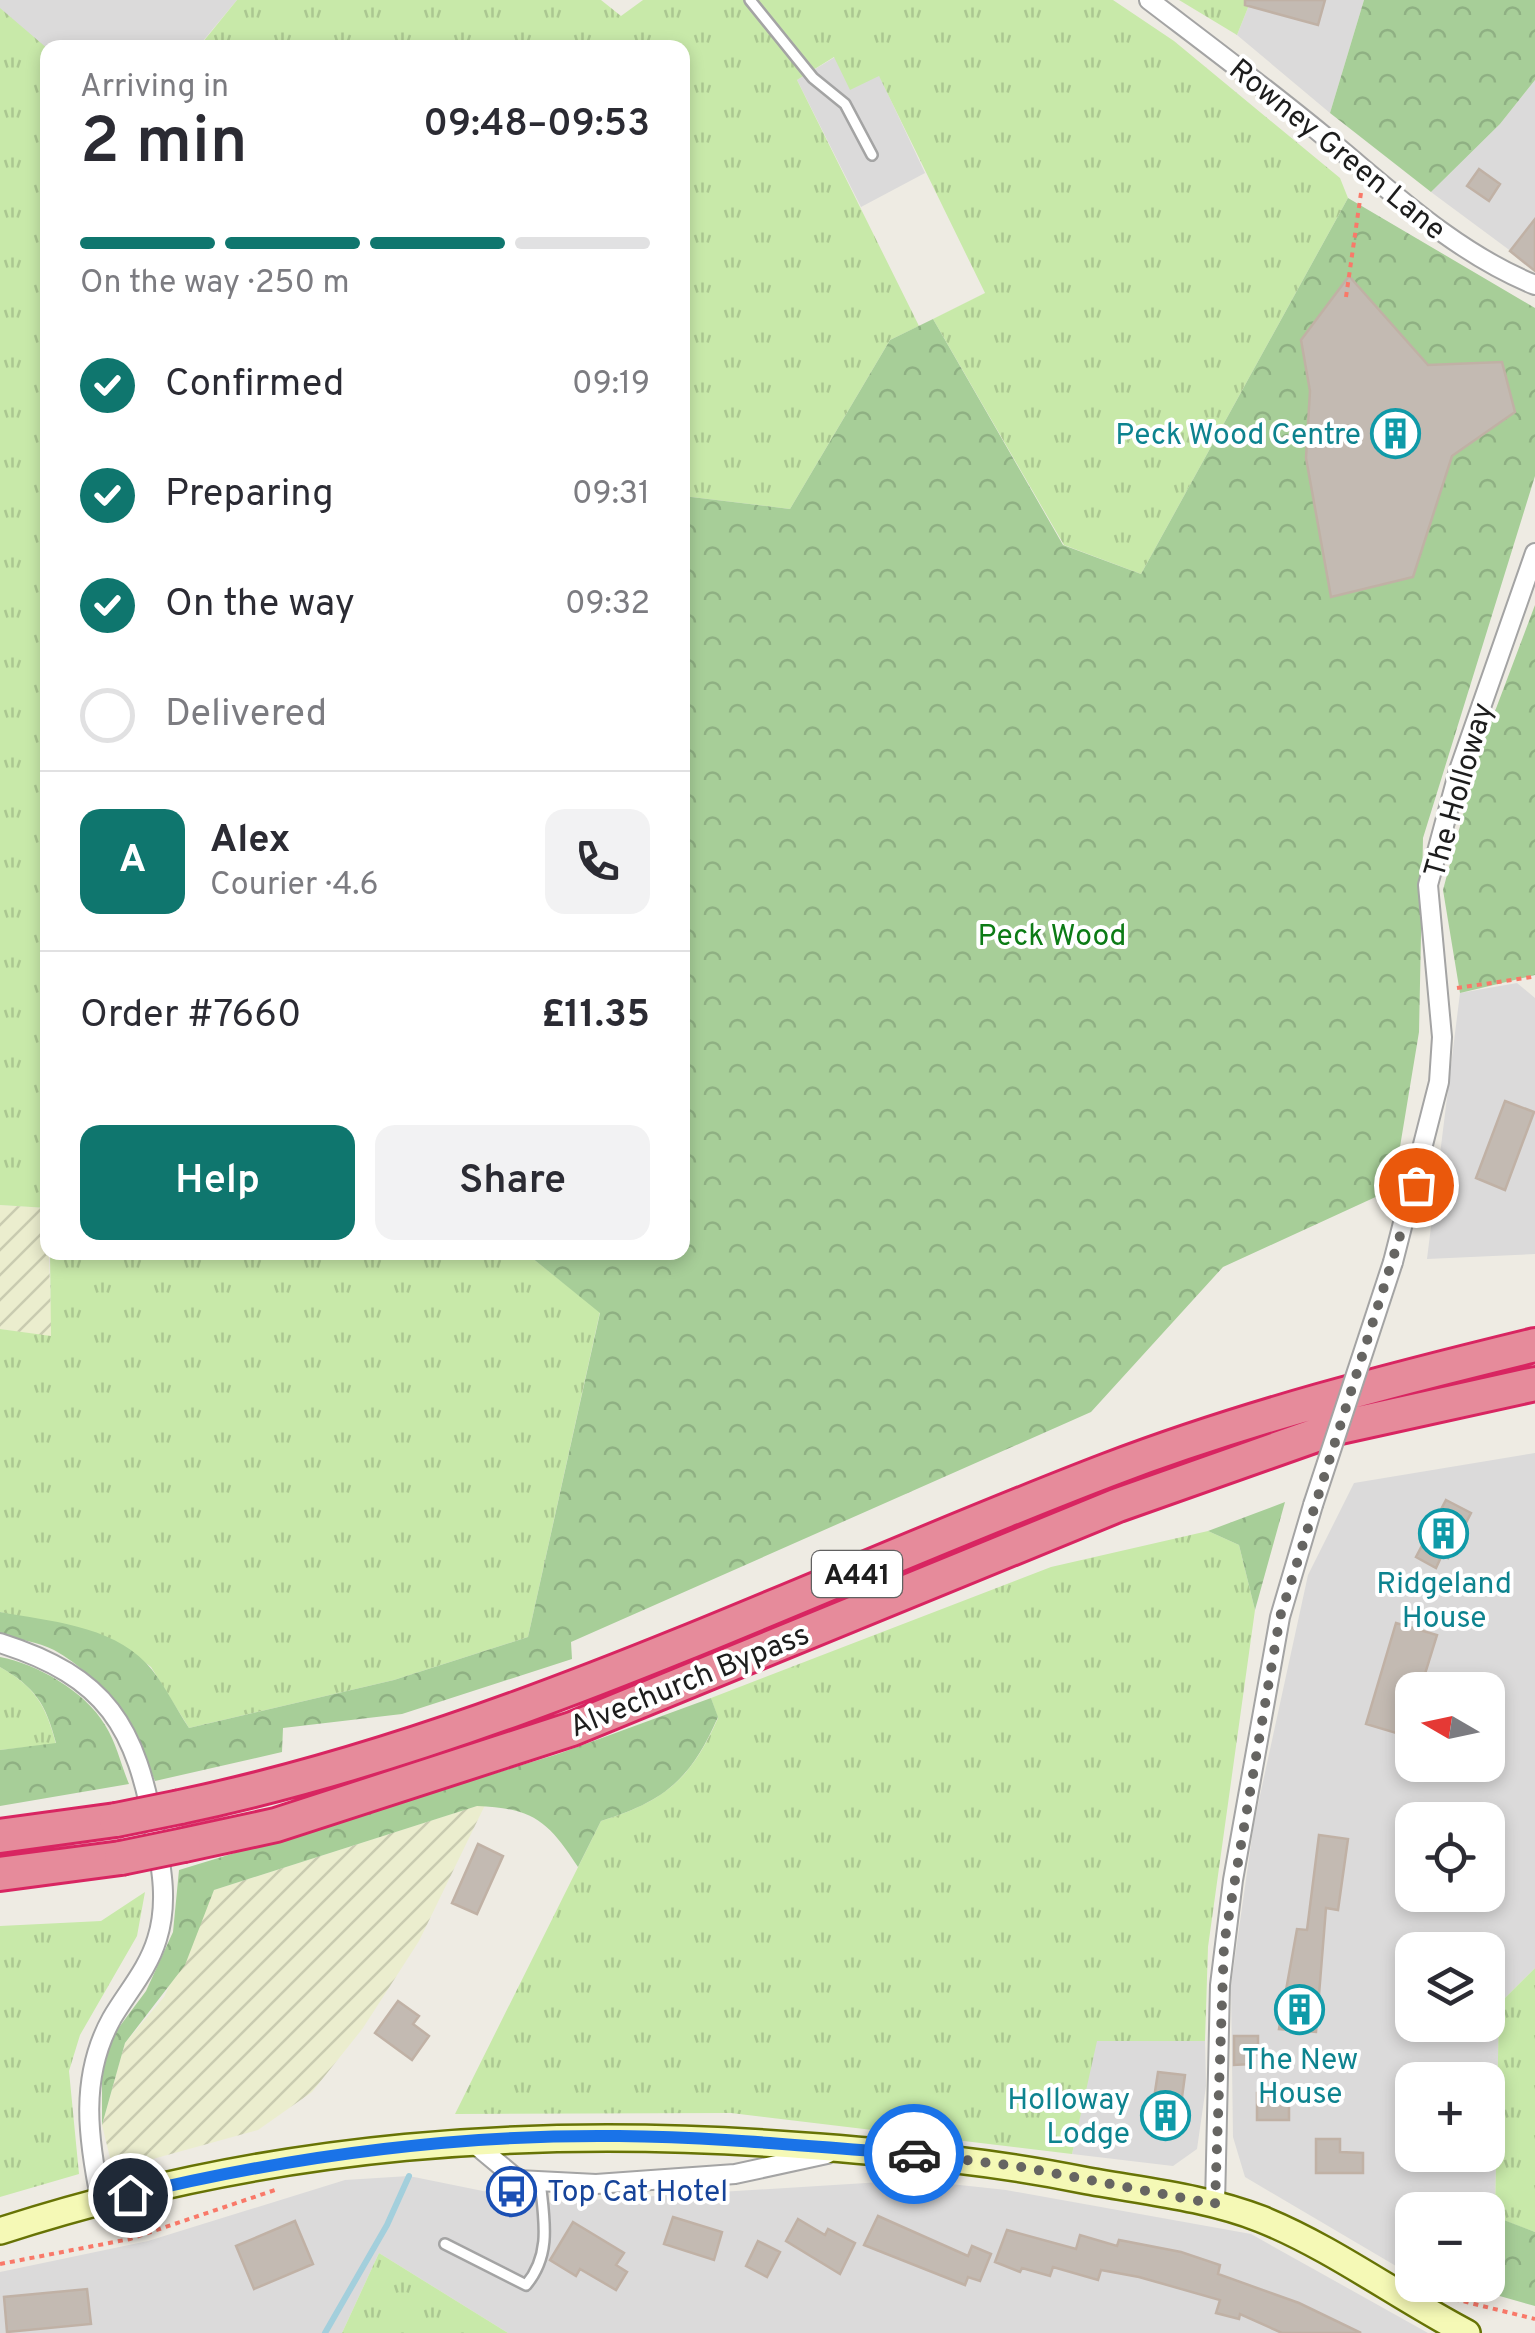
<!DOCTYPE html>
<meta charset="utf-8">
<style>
body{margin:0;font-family:Overpass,sans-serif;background:#f2f2f3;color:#2b2b33;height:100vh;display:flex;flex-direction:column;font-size:38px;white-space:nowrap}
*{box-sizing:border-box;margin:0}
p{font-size:32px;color:#7c7c81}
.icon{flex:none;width:55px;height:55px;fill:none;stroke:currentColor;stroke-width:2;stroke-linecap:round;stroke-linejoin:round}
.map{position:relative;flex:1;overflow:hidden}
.side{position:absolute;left:40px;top:40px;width:650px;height:1220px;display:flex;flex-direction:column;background:#fff;border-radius:20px;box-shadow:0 5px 15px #0003}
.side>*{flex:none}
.needle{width:65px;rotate:279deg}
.buttons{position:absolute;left:1395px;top:1672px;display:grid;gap:20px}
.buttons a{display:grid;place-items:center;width:110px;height:110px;border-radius:20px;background:#fff;box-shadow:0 5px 15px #0003;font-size:50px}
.pin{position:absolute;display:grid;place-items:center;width:85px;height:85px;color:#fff;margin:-42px;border:5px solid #fff;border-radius:50%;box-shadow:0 2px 10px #0007}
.courier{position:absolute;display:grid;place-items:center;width:100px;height:100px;margin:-50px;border:8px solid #1a73e8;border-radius:50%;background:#fff;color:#222;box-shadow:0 2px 12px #0007}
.headline em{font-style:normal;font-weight:600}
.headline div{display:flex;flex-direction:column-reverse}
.headline{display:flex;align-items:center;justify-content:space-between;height:170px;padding:0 40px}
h1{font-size:65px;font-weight:600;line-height:75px}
.bar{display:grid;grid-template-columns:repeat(4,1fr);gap:15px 10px;align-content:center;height:120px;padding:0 40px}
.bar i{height:12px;border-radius:8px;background:#e1e1e2}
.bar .on{background:#0f766e}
.bar p{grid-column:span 4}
.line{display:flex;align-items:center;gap:25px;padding:0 40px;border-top:2px solid #e1e1e2}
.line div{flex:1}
.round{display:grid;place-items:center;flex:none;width:105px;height:105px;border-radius:20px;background:#f2f2f3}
ol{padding:0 40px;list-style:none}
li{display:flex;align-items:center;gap:30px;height:110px}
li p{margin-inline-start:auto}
li .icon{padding:10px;border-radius:50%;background:#0f766e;color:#fff;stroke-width:4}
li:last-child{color:#7c7c81}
li i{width:55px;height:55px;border:5px solid #e1e1e2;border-radius:50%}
.primary-button{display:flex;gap:20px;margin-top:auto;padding:20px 40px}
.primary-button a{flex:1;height:115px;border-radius:20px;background:#0f766e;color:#fff;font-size:40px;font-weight:600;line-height:115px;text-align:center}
.primary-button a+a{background:#f2f2f3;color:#2b2b33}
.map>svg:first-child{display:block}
.residential{fill:#dbdada;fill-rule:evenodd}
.farmland{fill:url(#farmland-furrows)}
.grass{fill:url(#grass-tufts)}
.forest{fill:url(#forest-crowns);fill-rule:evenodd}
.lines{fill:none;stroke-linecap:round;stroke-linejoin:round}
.stream{stroke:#a3cfdc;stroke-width:6}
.building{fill:#c3bab2;stroke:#c0b1a5;stroke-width:2.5}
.lane-casing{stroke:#a4a4a4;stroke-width:14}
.street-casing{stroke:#a4a4a4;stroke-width:22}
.secondary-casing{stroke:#677305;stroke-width:30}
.highway-casing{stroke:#d82561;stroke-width:38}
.path{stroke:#f97969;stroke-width:4;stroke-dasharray:5 5;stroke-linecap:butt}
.lane{stroke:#fff;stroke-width:9}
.street{stroke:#fff;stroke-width:18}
.secondary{stroke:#f5f9b6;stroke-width:25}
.highway{stroke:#e68b9b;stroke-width:32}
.street-bridge-casing{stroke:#a4a4a4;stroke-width:22;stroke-linecap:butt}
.highway-bridge-casing{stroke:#d82561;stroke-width:38;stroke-linecap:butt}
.street-bridge{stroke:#fff;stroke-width:18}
.highway-bridge{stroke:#e68b9b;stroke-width:32}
.done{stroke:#666562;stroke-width:10;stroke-dasharray:0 18}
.route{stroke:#1a73e8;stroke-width:12}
.labels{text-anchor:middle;stroke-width:8;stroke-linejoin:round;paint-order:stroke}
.shield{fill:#fff;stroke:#616161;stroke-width:2.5}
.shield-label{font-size:28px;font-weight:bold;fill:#1d1d1d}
.street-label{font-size:30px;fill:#1d1d1d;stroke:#fff}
.culture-label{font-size:30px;fill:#0d838f;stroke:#fff;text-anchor:end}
.park-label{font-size:30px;fill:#0c7b15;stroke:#fff}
.transit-label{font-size:30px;fill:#164399;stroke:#fff;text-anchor:start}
</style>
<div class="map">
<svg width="1535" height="2333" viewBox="0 0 1535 2333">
<defs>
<pattern id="farmland-furrows" width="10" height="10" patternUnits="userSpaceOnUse" patternTransform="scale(2.5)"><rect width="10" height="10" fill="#ebedce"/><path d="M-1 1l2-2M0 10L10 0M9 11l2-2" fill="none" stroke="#c9cbb0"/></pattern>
<pattern id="grass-tufts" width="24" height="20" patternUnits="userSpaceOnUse" patternTransform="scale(2.5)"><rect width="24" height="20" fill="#c8e9a9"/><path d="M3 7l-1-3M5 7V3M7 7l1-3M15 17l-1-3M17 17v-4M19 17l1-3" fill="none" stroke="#abc791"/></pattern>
<pattern id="forest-crowns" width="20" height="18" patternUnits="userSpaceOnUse" patternTransform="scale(2.5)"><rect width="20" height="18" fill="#a7ce98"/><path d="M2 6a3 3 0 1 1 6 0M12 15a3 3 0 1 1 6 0" fill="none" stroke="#8fb083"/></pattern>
</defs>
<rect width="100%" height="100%" fill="#eeebe3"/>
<path class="residential" d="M0 0H237L198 47 47 49 0 9Z
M1251 0H1364L1330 113 1237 35Z
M835 57 879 75 925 173 861 207 797 80Z
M1535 80V269L1431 192 1500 124Z
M1517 983 1535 998V1254L1427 1259 1460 993Z
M1535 1453V1968L1499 2004 1495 2217 1488 2210 1421 2194 1396 2266 1245 2177 1233 2137 1231 1985 1254 1823 1308 1575 1354 1483ZM1412 1690H1488V1765H1412ZM1412 1820H1488V1895H1412ZM1412 1950H1488V2025H1412ZM1412 2080H1488V2155H1412Z
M1096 2041H1205L1206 2086 1197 2149 1173 2166 1072 2154Z
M409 2176 542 2203 914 2180 1006 2190 1251 2234 1428 2333H508L379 2253 342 2333H0V2272L148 2241 345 2180Z"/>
<path class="farmland" d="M0 1205 47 1208 52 1337 0 1329Z
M486 1803 419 1941 363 2028 312 2092 258 2130 113 2170 102 2125 125 2043 164 1997 214 1890Z"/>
<path class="grass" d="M237 0H601L621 16 643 0H1113L1174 41 1340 178 1348 198 1141 574 1064 545 933 319 985 293 879 76 850 90 834 57 797 80 919 326 890 340 790 509 683 496 682 48H198Z
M1179 0H1251L1237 35Z
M0 8 48 49 47 1208 0 1205Z
M50 1253H526L600 1312 528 1637 394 1680 189 1728 151 1667 122 1645 0 1612V1329L51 1336Z
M1208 1531 1239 1545 1255 1610 1208 1947 1205 2041H1097L1072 2154 731 2113 455 2114 601 1821C665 1801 691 1779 718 1718L711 1698 1051 1567Z
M0 1667C35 1687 46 1705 56 1744L0 1750Z
M145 1892 137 1936 80 2035 69 2071 79 2174 0 2197V1926L101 1921Z
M1535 1968V2232L1495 2217 1499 2004Z
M379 2253 508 2333H342Z"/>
<path class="forest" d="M1364 0H1535V80L1500 124 1431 192 1330 113Z
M1348 198 1535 308V476L1423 838 1419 1032 1393 1189 1223 1267 1091 1412 571 1642 572 1659 402 1714 283 1728 282 1752 155 1781C134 1729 105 1678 54 1650 38 1642 17 1639 0 1634V1612C48 1621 110 1625 146 1663 163 1681 175 1707 189 1728L394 1680 528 1637 600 1313 526 1253 682 1252 683 496 790 509 890 340 933 319 1063 545 1141 574ZM1349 277 1428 365 1502 362 1515 412 1452 456 1413 577 1332 596 1306 458 1310 391 1301 340Z
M1535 605V975L1460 993 1443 890 1480 751Z
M1285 1502 1255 1610 1239 1545 1208 1531Z
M0 1657C37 1664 85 1691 105 1725 116 1742 121 1765 129 1784L0 1806V1750L56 1743C46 1704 35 1687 0 1667Z
M711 1698 718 1717C691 1779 665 1801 601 1821L578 1867C548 1821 533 1808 477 1806L214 1890 185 1965 125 2043 102 2125V2067L114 2034 146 1991 173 1932 179 1870 558 1754Z
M1488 2214 1535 2232V2306L1461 2285H1488Z"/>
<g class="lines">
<path class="stream" d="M325 2333 387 2225 409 2176"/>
</g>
<path class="building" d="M1245 0H1325L1318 25 1245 5Z
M1479 169 1500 184 1489 201 1467 186Z
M1535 219V271L1510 251Z
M1349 276 1428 365 1502 362 1515 412 1452 456 1413 577 1331 597 1306 458 1310 391 1301 340Z
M1505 1101 1534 1112 1505 1190 1476 1178Z
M1446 1500 1471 1513 1448 1558 1442 1555 1436 1568 1416 1557Z
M1396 1623 1437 1635 1420 1690H1412L1406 1736 1366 1724Z
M1319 1835 1348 1839 1338 1910 1326 1908 1316 2032 1279 2029 1297 1929 1307 1930Z
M478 1844 503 1856 477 1914 452 1903Z
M398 2001 419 2016 413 2024 429 2036 412 2060 375 2033Z
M1234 2036H1258V2054H1251V2064L1234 2065Z
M1158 2072 1185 2075 1177 2134 1149 2131Z
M1257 2093H1289V2120H1257Z
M1316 2139H1340V2152L1363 2153V2173H1316Z
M878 2216 968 2256 972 2246 991 2254 980 2281 968 2277 965 2285 864 2245Z
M673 2217 722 2232 714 2260 664 2244Z
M798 2219 825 2235 828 2229 855 2243 840 2274 786 2241Z
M295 2221 313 2264 254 2289 236 2246Z
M573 2222 624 2253 616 2265 627 2272 616 2290 580 2269 576 2276 550 2260Z
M1007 2230 1076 2249 1080 2235 1117 2246 1119 2240 1181 2252 1220 2265 1218 2274 1299 2303 1361 2333H1282L1240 2314 1239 2319 1216 2313 1220 2300 1139 2277 1101 2270 1098 2280 1053 2267 1050 2276 1022 2268 1020 2272 995 2262Z
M758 2241 780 2252 767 2277 746 2266Z
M87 2289 91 2324 7 2332 4 2297Z"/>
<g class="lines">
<defs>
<path id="lane" d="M750 0 813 78 845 104 872 155
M445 2244 526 2285C552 2254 544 2219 540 2181"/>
<path id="street" d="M1149 0C1208 45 1267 89 1324 136 1391 191 1454 252 1535 285
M1393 1262 1439 1082 1442 1037 1428 885 1459 770 1535 553
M0 1643C107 1677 136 1726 155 1834 162 1869 168 1904 157 1939 148 1969 128 1991 112 2018 79 2077 88 2139 101 2202
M470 2140 518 2180 596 2184 735 2174 827 2154
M1215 2204 1220 1985 1233 1880 1280 1617 1313 1505"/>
<path id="secondary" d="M0 2231C272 2143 536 2124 819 2147 908 2154 995 2162 1083 2180 1142 2191 1205 2197 1261 2219 1333 2248 1398 2297 1467 2333"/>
<path id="highway" d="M180 1807C505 1739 800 1588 1108 1470 1247 1417 1391 1380 1535 1345
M0 1836 116 1820
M184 1845 276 1825 572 1729 1118 1505 1336 1428 1535 1384
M0 1874 121 1858"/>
</defs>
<use href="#lane" class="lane-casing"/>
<use href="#street" class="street-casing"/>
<use href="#secondary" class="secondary-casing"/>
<use href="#highway" class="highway-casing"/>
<path class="path" d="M1346 297 1361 193
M1457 988 1532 977
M0 2264 130 2239 275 2190
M1454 2299 1535 2319"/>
<use href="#lane" class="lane"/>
<use href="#street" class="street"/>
<use href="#secondary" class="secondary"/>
<use href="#highway" class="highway"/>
<defs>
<path id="street-bridge" d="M1313 1505 1393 1262"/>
<path id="highway-bridge" d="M116 1820 180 1807
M121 1858 184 1845"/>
</defs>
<use href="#street-bridge" class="street-bridge-casing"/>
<use href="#highway-bridge" class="highway-bridge-casing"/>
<use href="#street-bridge" class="street-bridge"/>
<use href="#highway-bridge" class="highway-bridge"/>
</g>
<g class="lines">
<path class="done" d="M914 2154 1016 2166 1215 2204 1224 1944 1280 1617 1416 1185"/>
<path class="route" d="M130 2195C291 2156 453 2134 619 2136 717 2137 816 2147 914 2154"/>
</g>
<defs>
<symbol id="building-ring" viewBox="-11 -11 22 22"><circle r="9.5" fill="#fff" stroke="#0f9aa8" stroke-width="1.5"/><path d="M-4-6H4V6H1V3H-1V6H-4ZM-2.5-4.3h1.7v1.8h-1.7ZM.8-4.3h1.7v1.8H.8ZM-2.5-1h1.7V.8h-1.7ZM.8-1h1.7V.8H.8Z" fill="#0f9aa8"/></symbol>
<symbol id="bus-ring" viewBox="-11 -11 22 22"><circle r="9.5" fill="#fff" stroke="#1a4fb4" stroke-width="1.5"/><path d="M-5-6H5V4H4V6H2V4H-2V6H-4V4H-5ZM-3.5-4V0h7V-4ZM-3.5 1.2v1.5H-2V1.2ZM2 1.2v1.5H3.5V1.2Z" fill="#1a4fb4"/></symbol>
</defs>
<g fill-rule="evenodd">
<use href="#building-ring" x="1368" y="406" width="55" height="55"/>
<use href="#building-ring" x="1416" y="1506" width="55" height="55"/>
<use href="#building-ring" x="1272" y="1982" width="55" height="55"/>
<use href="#building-ring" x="1138" y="2088" width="55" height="55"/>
<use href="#bus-ring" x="484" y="2164" width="55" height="55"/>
</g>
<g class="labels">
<rect class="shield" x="812" y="1551" width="90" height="46" rx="8"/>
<g class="shield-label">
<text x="857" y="1584">A441</text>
</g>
<g class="street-label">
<text transform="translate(1338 149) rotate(39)" y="10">Rowney Green Lane</text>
<text transform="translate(1458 790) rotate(-74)" y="10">The Holloway</text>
<text transform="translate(689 1680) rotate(-22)" y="10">Alvechurch Bypass</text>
</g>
<g class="culture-label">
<text x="1361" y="444">Peck Wood Centre</text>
<text x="1444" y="1593" text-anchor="middle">Ridgeland<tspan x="1444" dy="34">House</tspan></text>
<text x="1300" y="2069" text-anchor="middle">The New<tspan x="1300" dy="34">House</tspan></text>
<text x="1130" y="2109">Holloway<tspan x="1130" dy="34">Lodge</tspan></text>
</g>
<g class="park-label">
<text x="1052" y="945">Peck Wood</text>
</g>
<g class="transit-label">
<text x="547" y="2201">Top Cat Hotel</text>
</g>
</g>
</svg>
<div class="buttons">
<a><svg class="needle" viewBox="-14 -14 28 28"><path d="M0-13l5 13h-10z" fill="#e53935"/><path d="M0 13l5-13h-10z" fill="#7c7c81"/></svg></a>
<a><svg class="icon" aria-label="locate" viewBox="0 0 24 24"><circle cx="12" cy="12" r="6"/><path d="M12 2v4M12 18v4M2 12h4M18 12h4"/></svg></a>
<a><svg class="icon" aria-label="layers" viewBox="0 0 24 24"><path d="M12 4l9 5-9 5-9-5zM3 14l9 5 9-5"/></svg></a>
<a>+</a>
<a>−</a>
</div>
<div class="pin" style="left:1416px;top:1185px;background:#ea580c"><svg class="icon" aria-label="bag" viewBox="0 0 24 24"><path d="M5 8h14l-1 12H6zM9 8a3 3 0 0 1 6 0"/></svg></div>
<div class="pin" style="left:130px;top:2195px;background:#1f2937"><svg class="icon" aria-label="home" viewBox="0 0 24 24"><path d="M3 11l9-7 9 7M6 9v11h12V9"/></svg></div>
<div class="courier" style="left:914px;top:2154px"><svg class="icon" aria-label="car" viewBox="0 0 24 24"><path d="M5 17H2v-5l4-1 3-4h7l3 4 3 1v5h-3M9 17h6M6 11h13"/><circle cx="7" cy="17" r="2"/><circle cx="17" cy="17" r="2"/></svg></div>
<section class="side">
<div class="headline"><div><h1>2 min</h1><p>Arriving in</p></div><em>09:48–09:53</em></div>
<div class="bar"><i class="on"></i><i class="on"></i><i class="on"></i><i></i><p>On the way · 250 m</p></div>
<ol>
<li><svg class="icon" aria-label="check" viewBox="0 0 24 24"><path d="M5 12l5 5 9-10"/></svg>Confirmed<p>09:19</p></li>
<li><svg class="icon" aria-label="check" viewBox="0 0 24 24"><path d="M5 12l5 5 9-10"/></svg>Preparing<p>09:31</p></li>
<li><svg class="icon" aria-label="check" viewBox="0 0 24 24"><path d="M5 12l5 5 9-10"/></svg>On the way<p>09:32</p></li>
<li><i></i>Delivered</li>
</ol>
<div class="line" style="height:180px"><b class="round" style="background:#0f766e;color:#fff">A</b><div><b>Alex</b><p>Courier · 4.6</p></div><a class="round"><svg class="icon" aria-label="phone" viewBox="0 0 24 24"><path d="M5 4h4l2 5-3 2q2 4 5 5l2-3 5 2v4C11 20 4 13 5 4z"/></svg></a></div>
<div class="line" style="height:130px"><div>Order #7660</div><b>£11.35</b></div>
<div class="primary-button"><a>Help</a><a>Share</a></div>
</section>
</div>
